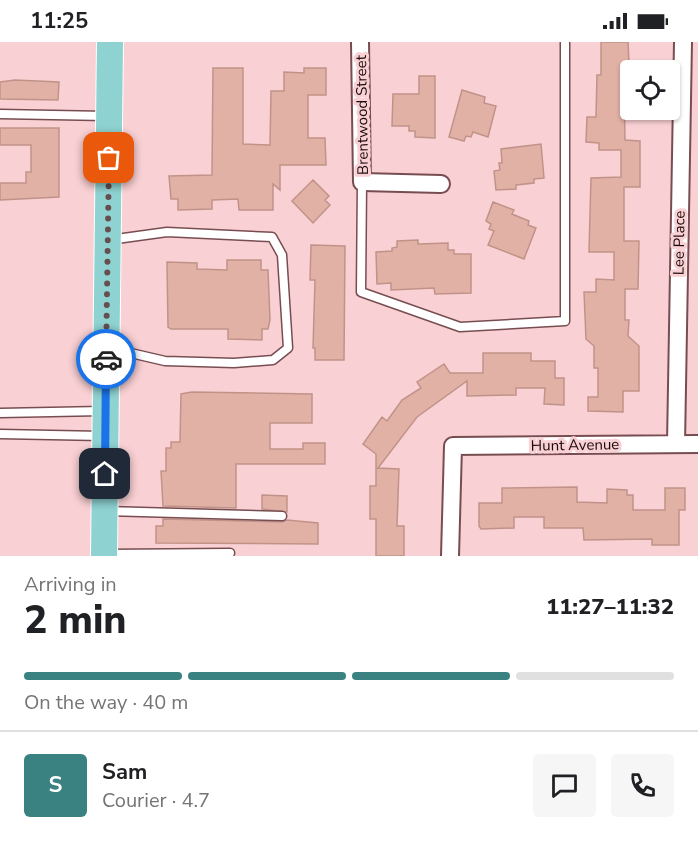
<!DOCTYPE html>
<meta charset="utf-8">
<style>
body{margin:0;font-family:"Nunito Sans",sans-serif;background:#f6f6f6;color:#202124;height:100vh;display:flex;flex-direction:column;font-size:22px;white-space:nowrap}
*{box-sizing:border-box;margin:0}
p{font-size:20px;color:#757577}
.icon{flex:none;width:33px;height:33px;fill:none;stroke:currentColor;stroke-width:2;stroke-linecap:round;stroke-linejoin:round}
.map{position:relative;height:514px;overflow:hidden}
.panel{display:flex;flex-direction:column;background:#fff;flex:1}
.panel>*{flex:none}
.fabs{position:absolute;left:620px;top:18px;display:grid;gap:12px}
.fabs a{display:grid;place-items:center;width:60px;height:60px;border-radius:6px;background:#fff;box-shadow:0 2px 4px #0004;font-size:30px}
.pin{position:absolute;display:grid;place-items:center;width:51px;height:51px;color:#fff;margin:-26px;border-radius:12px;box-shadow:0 3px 9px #0006}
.courier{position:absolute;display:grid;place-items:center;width:60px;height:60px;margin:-30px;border:4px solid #1a73e8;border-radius:50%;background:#fff;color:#222;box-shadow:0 2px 8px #0007}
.overview em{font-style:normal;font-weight:800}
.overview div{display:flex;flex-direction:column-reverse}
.overview{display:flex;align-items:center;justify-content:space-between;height:102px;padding:0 24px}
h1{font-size:39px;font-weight:800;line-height:45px}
.bar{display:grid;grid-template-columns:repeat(4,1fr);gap:9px 6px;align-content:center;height:72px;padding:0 24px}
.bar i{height:8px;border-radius:4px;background:#e0e0e0}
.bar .on{background:#3a8281}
.bar p{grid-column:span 4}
.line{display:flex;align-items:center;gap:15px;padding:0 24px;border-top:2px solid #e0e0e0}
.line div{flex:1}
.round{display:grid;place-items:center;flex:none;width:63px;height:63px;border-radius:6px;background:#f6f6f6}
.status{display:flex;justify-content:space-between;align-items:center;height:42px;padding:0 30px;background:#fff;direction:ltr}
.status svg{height:16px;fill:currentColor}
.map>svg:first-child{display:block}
.building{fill:#e1b1a6;stroke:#c19388;stroke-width:1.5}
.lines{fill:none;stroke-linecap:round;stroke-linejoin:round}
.service-casing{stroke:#784d51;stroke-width:11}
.minor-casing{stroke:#784d51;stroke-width:20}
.primary-casing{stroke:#fff;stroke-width:28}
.service{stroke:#fff;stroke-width:8}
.minor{stroke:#fff;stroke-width:16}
.primary{stroke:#8ed2d1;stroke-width:26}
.done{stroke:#674f50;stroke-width:6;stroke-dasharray:0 10.8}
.route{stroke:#1a73e8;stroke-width:8}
.labels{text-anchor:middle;stroke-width:6;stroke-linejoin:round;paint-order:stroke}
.street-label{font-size:15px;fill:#19090a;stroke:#f9d0d3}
</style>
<div class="status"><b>11:25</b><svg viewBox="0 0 49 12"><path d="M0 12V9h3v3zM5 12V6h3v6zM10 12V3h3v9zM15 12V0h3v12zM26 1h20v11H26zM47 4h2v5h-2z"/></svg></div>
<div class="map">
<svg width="698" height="514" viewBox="0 0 698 514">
<rect width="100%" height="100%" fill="#f9d0d3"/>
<path class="building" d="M601 0H628L630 43H624L625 98 640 99V145H624V199H639L638 247H625V278H629L628 294 639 304V349H623V370L588 369V355H598V326H594V304L586 297 584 250H596V237L614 238V210H589L591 136 621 135V108H599V101L586 100 587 75H596L597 33H601Z
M213 26H243V102L270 103 271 49H284V30L304 31V26H326V53H308V96H325L326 123H280V148L273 142V168H239L238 157 212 158V167L178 168V157H171L169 134 212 133Z
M419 34H435V96L415 95V89H409V84H392L393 52H419Z
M15 38 59 40 58 58 0 57V40Z
M462 48 485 55 484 61 496 64 488 95 473 90 471 95 466 94 464 99 449 95Z
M0 86H59V155L0 158V141H26V130H31V103H0Z
M541 102 544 136 534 137V141L516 143V147L496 148 494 129 500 128 499 121H502L501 107Z
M313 138 329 154 325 158 330 163 313 181 292 159Z
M493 160 514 168 512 172 529 179 528 183 536 186 524 217 488 203 494 189 489 187 491 182 486 179Z
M418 198V202L448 201V208H454V212H471V251L435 252 434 246 391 248V241L377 242 376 210 392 209V206L397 205V199Z
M311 203 345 204 344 318H315V306H313L315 238H310Z
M227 218H261V228H268L270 278 268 287H262V298L228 297V287H171L168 285 167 220 197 221V227L227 228Z
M483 311H531V319H555V336H564V363L544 362 545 346H516V353L467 354V339L417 375 378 426 399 427 397 484H404V514H376V477H370V444H376V412L363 402 382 375 387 379 402 358 421 346 417 340 444 322 450 331H483Z
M192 350 312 352V381H270V407H303V401H325V422H236V466L163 464 161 429H166V406H171V400H180L181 352Z
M577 445V460L607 461V447L627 448V453H633V468H665V446H685V468H679V503H652V497L584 498 583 486H544V475H514V486L481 487 479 484V461H502V446Z
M262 453 287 454V470L262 467Z
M163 477 282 480 287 478 318 481V502L156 501V484H163Z"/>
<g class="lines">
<defs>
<path id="service" d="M0 72 106 74
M362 140 361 250 460 285 565 279V0
M109 198 167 190 272 195 282 213 288 306 273 318 234 321 165 319 109 306
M0 371 102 369
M0 392 102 394
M106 469 282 474
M107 512 230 511"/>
<path id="minor" d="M360 0 362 140 441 142
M676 402 683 0
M450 514 453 404 698 402"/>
<path id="primary" d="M104 514 110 0"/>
</defs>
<use href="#service" class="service-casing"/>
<use href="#minor" class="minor-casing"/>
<use href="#primary" class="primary-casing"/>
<use href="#service" class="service"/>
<use href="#minor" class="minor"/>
<use href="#primary" class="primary"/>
</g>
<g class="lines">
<path class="done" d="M106 317 109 116"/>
<path class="route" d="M105 432 106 317"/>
</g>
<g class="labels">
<g class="street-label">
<text transform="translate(362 73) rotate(-91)" y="5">Brentwood Street</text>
<text transform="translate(679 201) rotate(-89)" y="5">Lee Place</text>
<text transform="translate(575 403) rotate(-1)" y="5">Hunt Avenue</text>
</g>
</g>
</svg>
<div class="fabs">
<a><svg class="icon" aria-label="locate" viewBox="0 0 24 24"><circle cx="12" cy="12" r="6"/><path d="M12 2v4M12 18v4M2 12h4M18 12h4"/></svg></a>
</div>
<div class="pin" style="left:109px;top:116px;background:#ea580c"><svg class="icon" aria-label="bag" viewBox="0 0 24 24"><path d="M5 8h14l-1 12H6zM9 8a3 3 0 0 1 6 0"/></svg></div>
<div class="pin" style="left:105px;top:432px;background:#1f2937"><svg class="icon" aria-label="home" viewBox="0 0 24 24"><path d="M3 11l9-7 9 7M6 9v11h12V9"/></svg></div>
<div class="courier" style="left:106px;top:317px"><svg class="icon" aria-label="car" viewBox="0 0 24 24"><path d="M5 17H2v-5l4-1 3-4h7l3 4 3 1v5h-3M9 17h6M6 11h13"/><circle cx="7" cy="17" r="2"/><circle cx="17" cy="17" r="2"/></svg></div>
</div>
<section class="panel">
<div class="overview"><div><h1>2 min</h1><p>Arriving in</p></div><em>11:27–11:32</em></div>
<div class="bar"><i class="on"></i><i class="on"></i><i class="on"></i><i></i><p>On the way · 40 m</p></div>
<div class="line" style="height:108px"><b class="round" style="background:#3a8281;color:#fff">S</b><div><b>Sam</b><p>Courier · 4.7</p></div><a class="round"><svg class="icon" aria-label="chat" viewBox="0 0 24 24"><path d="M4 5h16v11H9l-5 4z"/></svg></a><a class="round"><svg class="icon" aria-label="phone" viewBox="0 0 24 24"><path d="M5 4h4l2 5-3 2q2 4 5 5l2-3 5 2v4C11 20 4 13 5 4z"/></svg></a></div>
</section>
